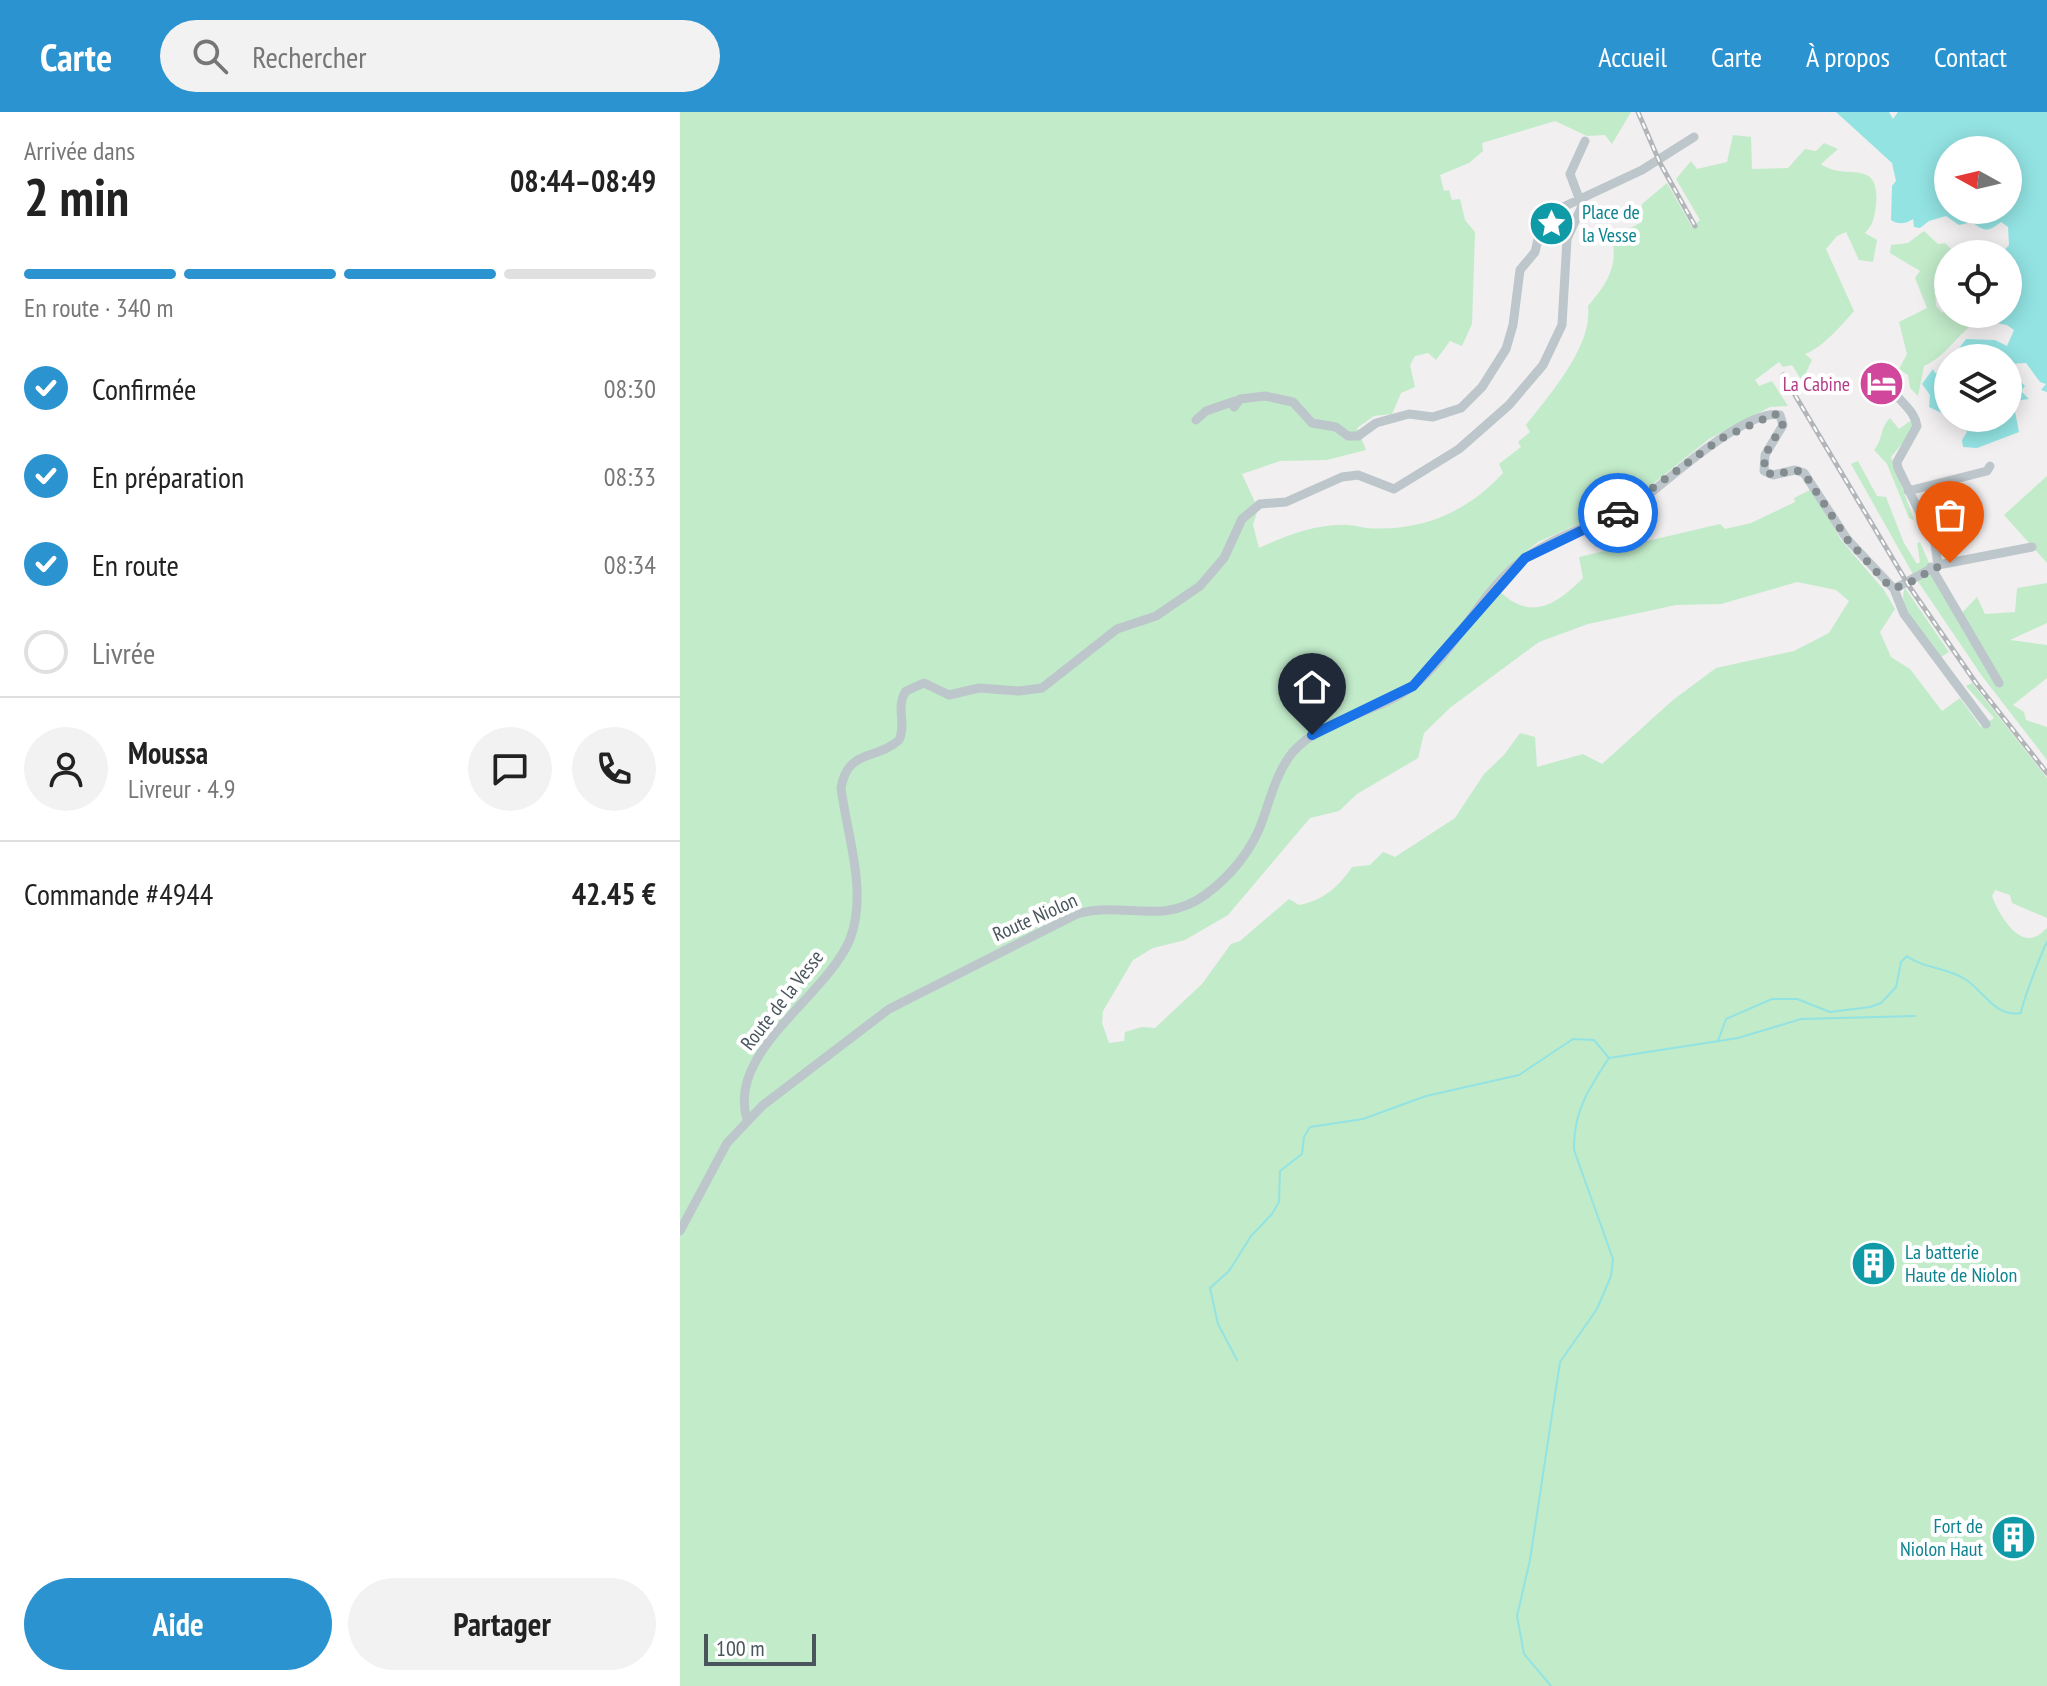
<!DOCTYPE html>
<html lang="fr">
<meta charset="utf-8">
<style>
body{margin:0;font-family:"PT Sans Narrow",sans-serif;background:#f2f2f2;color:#222;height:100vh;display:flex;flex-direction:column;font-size:30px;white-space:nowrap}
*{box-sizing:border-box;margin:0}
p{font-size:26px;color:#767676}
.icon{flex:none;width:44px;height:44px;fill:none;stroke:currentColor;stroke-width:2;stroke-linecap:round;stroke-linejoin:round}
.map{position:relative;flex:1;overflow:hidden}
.sheet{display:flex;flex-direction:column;background:#fff;width:680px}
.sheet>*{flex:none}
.needle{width:52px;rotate:278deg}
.buttons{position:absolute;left:1254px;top:24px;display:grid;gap:16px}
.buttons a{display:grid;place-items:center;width:88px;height:88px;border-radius:50%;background:#fff;box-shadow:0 4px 20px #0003;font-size:40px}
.scale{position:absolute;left:24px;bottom:20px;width:112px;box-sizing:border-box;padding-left:8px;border:4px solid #49565b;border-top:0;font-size:22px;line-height:28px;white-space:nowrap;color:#49565b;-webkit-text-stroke:6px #fff;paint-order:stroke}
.pin{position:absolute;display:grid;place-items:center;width:68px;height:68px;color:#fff;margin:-82px -34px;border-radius:50% 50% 50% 0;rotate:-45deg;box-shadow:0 0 8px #0007}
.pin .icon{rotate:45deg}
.courier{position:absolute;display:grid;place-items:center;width:80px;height:80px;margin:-40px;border:6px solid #1a73e8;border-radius:50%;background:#fff;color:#222;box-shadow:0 2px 10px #0007}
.overview em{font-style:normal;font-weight:800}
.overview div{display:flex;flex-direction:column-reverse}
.overview{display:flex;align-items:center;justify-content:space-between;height:136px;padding:0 24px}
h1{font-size:52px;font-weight:800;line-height:60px}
.bar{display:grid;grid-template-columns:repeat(4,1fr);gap:12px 8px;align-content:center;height:96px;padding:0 24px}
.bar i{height:10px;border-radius:6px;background:#e0e0e0}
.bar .current{background:#2b94d0}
.bar p{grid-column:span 4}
.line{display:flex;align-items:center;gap:20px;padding:0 24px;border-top:2px solid #e0e0e0}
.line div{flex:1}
.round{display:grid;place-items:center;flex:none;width:84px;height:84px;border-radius:42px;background:#f2f2f2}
ol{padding:0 24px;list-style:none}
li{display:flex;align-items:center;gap:24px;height:88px}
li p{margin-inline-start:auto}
li .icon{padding:8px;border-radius:50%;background:#2b94d0;color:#fff;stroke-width:4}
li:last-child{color:#767676}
li i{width:44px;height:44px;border:4px solid #e0e0e0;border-radius:50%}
.button{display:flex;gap:16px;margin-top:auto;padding:16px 24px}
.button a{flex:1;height:92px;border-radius:48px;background:#2b94d0;color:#fff;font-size:32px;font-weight:800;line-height:92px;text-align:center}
.button a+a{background:#f2f2f2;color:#222}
header{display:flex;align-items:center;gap:48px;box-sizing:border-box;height:112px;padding:0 40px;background:#2b94d0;color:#fff}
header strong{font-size:38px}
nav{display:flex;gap:44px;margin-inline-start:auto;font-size:28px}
.search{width:560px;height:72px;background:#f2f2f2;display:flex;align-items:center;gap:20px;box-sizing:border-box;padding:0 28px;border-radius:44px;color:#767676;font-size:30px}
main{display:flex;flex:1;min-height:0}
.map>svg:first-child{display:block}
.green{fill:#c2ebca;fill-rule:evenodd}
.water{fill:#93e3e3;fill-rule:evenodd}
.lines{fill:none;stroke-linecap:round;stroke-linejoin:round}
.stream{stroke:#93e3e3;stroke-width:2}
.minor{stroke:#bcc6cb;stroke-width:9}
.rail-casing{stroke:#b2b6b9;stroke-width:5}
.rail{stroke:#fff;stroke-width:2;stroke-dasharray:6;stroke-linecap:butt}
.done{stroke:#848c8f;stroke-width:8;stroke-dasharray:0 14.4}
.route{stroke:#1a73e8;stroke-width:10}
.labels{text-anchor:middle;stroke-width:8;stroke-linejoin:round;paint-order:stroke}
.culture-label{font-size:20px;fill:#0d838f;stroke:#fff;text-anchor:start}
.hotel-label{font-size:20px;fill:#b23c85;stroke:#fff;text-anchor:end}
.street-label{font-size:20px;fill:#49565b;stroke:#fff}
</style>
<header>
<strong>Carte</strong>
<div class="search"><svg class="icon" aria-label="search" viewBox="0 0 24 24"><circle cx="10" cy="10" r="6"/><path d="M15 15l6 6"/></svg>Rechercher</div>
<nav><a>Accueil</a><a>Carte</a><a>À propos</a><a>Contact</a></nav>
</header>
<main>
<section class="sheet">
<div class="overview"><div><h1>2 min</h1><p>Arrivée dans</p></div><em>08:44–08:49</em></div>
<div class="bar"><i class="current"></i><i class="current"></i><i class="current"></i><i></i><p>En route · 340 m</p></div>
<ol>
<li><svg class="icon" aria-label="check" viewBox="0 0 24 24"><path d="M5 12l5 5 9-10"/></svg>Confirmée<p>08:30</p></li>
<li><svg class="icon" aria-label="check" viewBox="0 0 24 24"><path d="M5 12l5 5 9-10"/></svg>En préparation<p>08:33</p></li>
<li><svg class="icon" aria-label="check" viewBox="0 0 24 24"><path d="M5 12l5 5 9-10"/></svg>En route<p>08:34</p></li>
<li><i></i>Livrée</li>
</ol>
<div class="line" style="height:144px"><a class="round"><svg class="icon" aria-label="person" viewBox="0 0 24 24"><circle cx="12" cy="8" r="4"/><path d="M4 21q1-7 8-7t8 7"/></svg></a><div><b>Moussa</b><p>Livreur · 4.9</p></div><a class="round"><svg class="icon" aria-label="chat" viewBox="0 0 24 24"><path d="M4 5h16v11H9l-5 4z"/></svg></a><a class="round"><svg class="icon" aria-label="phone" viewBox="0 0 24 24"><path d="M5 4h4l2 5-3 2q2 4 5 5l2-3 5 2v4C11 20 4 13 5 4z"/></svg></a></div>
<div class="line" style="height:104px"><div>Commande #4944</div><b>42.45 €</b></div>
<div class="button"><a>Aide</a><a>Partager</a></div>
</section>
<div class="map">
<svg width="1367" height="1574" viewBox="0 0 1367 1574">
<rect width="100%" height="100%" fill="#f1eff0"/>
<path class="green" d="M0 0H951L932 32 925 23 907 24 875 9 802 31 803 39 789 51 760 63 764 79 769 78 772 88 780 87 785 108 795 120 792 212 782 234 770 229 756 248 748 241 735 244 730 253 735 275 721 281 712 302 694 304 677 316 686 338 647 348 600 349 562 362 578 397 573 413 579 436C605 424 633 413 662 413 670 412 678 415 686 416 741 420 786 401 823 361L819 352 841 335 838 330 850 320 846 313C870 282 913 234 908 194 924 175 937 158 933 132L943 120 962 110V92L987 71 1012 115 1020 108 996 67 1011 49 1017 57 1047 50 1053 23 1071 25 1072 57 1108 56 1125 37 1136 39 1144 31 1158 37 1141 52C1165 70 1201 44 1196 93 1194 106 1194 111 1185 121L1197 128 1193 150 1179 148 1166 120 1157 124 1146 137 1174 199C1161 214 1142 236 1125 242L1132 248 1122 269 1112 253 1103 255 1099 250 1075 268 1079 274 1092 269 1108 294 1090 295 1029 327 954 387 858 430 833 450 814 474C848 510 873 496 903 466L899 445 1040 412 1045 417 1071 411 1115 390 1114 386 1132 377 1161 428 1204 478 1215 497 1200 520 1211 545 1230 557 1262 599 1280 586 1301 615 1314 606 1286 574 1292 571 1367 666V806L1332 791 1330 783 1315 778 1312 784C1317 798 1336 835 1357 824 1361 822 1363 819 1367 816V1574H0ZM1117 470 1156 478 1169 489 1149 521 1114 539 1036 556 993 588 922 652 903 642 857 655 855 625 840 621 824 643 804 662 775 706 715 745 703 740 690 753 672 755C659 775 642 789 619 793L609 787 560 829 551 832 522 872 475 916 462 915 445 920 444 929 429 931 422 911 423 899 453 848 473 836 505 828 548 803 630 706 659 699 677 682 738 646 744 621 771 595 859 530 908 512 996 493 1041 492Z
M1244 119 1258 132 1265 131 1276 142H1268V174L1255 181 1256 194 1262 201 1268 196V202L1286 205 1299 202 1300 208C1276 221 1270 242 1244 254L1238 284 1230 276 1228 263 1219 257 1227 242 1219 210 1247 196 1235 166 1240 159 1210 141 1211 133 1228 131Z
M1210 306 1219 317 1233 307 1234 317 1211 345 1234 408 1229 406 1207 352 1194 338C1203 328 1200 315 1210 306Z
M1178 349 1197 384 1206 385 1224 431 1237 452 1240 450 1237 431 1240 430 1250 453 1234 464 1171 352Z
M1367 364V451L1324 403Z
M1250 459 1278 505 1297 485 1305 502 1335 500 1337 476 1367 471V511L1330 528 1367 533V566L1333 593 1344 600 1346 608 1367 615V648L1302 564 1237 468Z
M1225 476 1269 540 1261 545C1249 528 1215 497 1225 476Z"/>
<path class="water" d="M1156 0H1209L1213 7 1218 0H1367V280L1361 278 1366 272 1360 270 1346 251 1328 252V246H1272L1286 227 1315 228 1327 234 1334 218 1327 213 1300 208 1299 202H1328V142H1321L1329 133 1328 115 1321 110C1308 120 1305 120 1292 110L1279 113 1266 104 1249 109 1240 116 1234 115 1233 107C1226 112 1218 113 1211 108L1212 74 1216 69 1212 51ZM1328 38V98H1268V38Z
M1253 257 1255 261 1268 260V304L1249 295 1250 283 1242 272Z
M1328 265 1334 273H1339L1340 269 1345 274 1341 279 1349 287 1333 289 1339 320 1297 336 1283 335 1282 328 1287 320 1277 306H1328Z"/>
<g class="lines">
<path class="stream" d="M1038 929 1046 907 1092 887H1117L1150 900 1190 895 1201 891 1216 875 1221 850 1227 844C1244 857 1266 855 1285 867 1304 879 1314 905 1341 901 1342 891 1362 839 1367 830
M557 1248 538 1212 530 1176 549 1159 571 1124 592 1102 599 1090 600 1059 622 1042 624 1025 630 1015 683 1007 746 984 839 963 893 927 914 928 929 946 1058 926 1121 907 1235 904
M871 1574 844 1542 837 1504 850 1448 880 1250 917 1197 931 1164 933 1147 894 1038C893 1000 909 976 929 946"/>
<path class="minor" d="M869 107 879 122
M1210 263C1210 288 1234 293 1237 314L1217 350 1218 356 1255 432 1258 453
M554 295 560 287 585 284 613 290 632 311 656 315 668 324H678L696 311 729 302 753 305 781 296 802 275 826 237 833 213 840 158 855 140 860 119 869 107 881 96 962 58 1014 25
M516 308 526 299 555 289
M1228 379 1307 359 1310 354
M1251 455 1319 571
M1214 477 1224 502 1306 612
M1214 477 1258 453 1352 435
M67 1007C46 940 147 884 170 827 188 780 167 723 161 676 168 636 196 649 219 628 227 612 215 595 226 579L244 571 269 583 299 576 339 579 362 576 437 517 476 504 520 474 544 446 562 407 580 392 606 390 662 365 678 363 714 377 779 337 829 293 863 253 882 213 887 127 902 94 890 62 905 29
M0 1119 47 1031 82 994 209 897 397 802C443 788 480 815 525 783 551 764 573 737 583 707 591 684 597 660 612 641 643 605 697 602 733 574 774 541 796 488 835 454 875 419 931 411 973 379 998 359 1068 297 1100 303L1103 313 1085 343 1084 359 1093 363 1115 358 1124 361 1167 427 1214 477"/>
<defs>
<path id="rail" d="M958 0 980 51 1015 114
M1103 263 1229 474 1296 571 1367 661"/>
</defs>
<use href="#rail" class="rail-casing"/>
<use href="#rail" class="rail"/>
</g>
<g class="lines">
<path class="done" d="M938 401 1042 326 1095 302 1104 310 1085 343 1084 359 1093 363 1115 358 1124 361 1167 427 1210 475C1225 479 1250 454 1270 451"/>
<path class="route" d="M632 623 733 574 845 446 938 401"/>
</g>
<defs>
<symbol id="sight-disc" viewBox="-11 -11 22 22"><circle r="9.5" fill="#0f9aa8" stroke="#fff"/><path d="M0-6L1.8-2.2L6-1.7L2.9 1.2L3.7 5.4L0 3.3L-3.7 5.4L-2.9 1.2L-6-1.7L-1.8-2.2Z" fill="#fff"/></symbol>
<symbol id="hotel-disc" viewBox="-11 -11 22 22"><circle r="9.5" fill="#d1479c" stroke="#fff"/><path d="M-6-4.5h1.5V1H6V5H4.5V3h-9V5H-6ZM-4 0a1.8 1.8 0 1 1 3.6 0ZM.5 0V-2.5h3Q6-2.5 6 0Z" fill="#fff"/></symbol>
<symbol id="building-disc" viewBox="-11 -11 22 22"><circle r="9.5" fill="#0f9aa8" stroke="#fff"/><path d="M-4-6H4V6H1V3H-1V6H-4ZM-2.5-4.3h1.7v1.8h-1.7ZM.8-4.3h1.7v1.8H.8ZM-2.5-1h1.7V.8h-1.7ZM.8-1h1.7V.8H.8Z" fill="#fff"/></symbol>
</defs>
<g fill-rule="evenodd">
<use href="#sight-disc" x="846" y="86" width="51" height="51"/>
<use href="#hotel-disc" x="1176" y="246" width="51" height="51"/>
<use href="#building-disc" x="1168" y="1126" width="51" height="51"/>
<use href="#building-disc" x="1308" y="1400" width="51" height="51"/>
</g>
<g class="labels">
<g class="culture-label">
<text x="902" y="107">Place de<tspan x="902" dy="23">la Vesse</tspan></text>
<text x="1225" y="1147">La batterie<tspan x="1225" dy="23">Haute de Niolon</tspan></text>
<text x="1303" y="1421" text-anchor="end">Fort de<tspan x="1303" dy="23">Niolon Haut</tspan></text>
</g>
<g class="hotel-label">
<text x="1170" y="279">La Cabine</text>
</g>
<g class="street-label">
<text transform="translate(355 805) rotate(-24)" y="7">Route Niolon</text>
<text transform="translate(102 888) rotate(-52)" y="7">Route de la Vesse</text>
</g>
</g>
</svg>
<div class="buttons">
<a><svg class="needle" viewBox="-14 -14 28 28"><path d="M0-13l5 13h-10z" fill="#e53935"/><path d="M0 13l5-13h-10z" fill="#767676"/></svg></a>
<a><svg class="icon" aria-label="locate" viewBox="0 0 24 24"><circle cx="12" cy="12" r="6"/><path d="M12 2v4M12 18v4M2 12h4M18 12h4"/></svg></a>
<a><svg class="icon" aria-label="layers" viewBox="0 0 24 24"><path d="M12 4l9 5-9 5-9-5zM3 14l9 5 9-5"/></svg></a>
</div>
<div class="scale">100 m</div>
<div class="pin" style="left:1270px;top:451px;background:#ea580c"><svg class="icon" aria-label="bag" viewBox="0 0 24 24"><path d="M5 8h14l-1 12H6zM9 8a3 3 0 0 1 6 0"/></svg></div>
<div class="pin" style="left:632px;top:623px;background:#1f2937"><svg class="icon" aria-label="home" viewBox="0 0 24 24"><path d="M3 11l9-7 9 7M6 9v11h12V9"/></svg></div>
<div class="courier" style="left:938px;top:401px"><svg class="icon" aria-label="car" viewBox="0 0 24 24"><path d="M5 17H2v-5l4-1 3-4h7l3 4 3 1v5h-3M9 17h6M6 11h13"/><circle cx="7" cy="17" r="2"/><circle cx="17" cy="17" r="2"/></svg></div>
</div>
</main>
